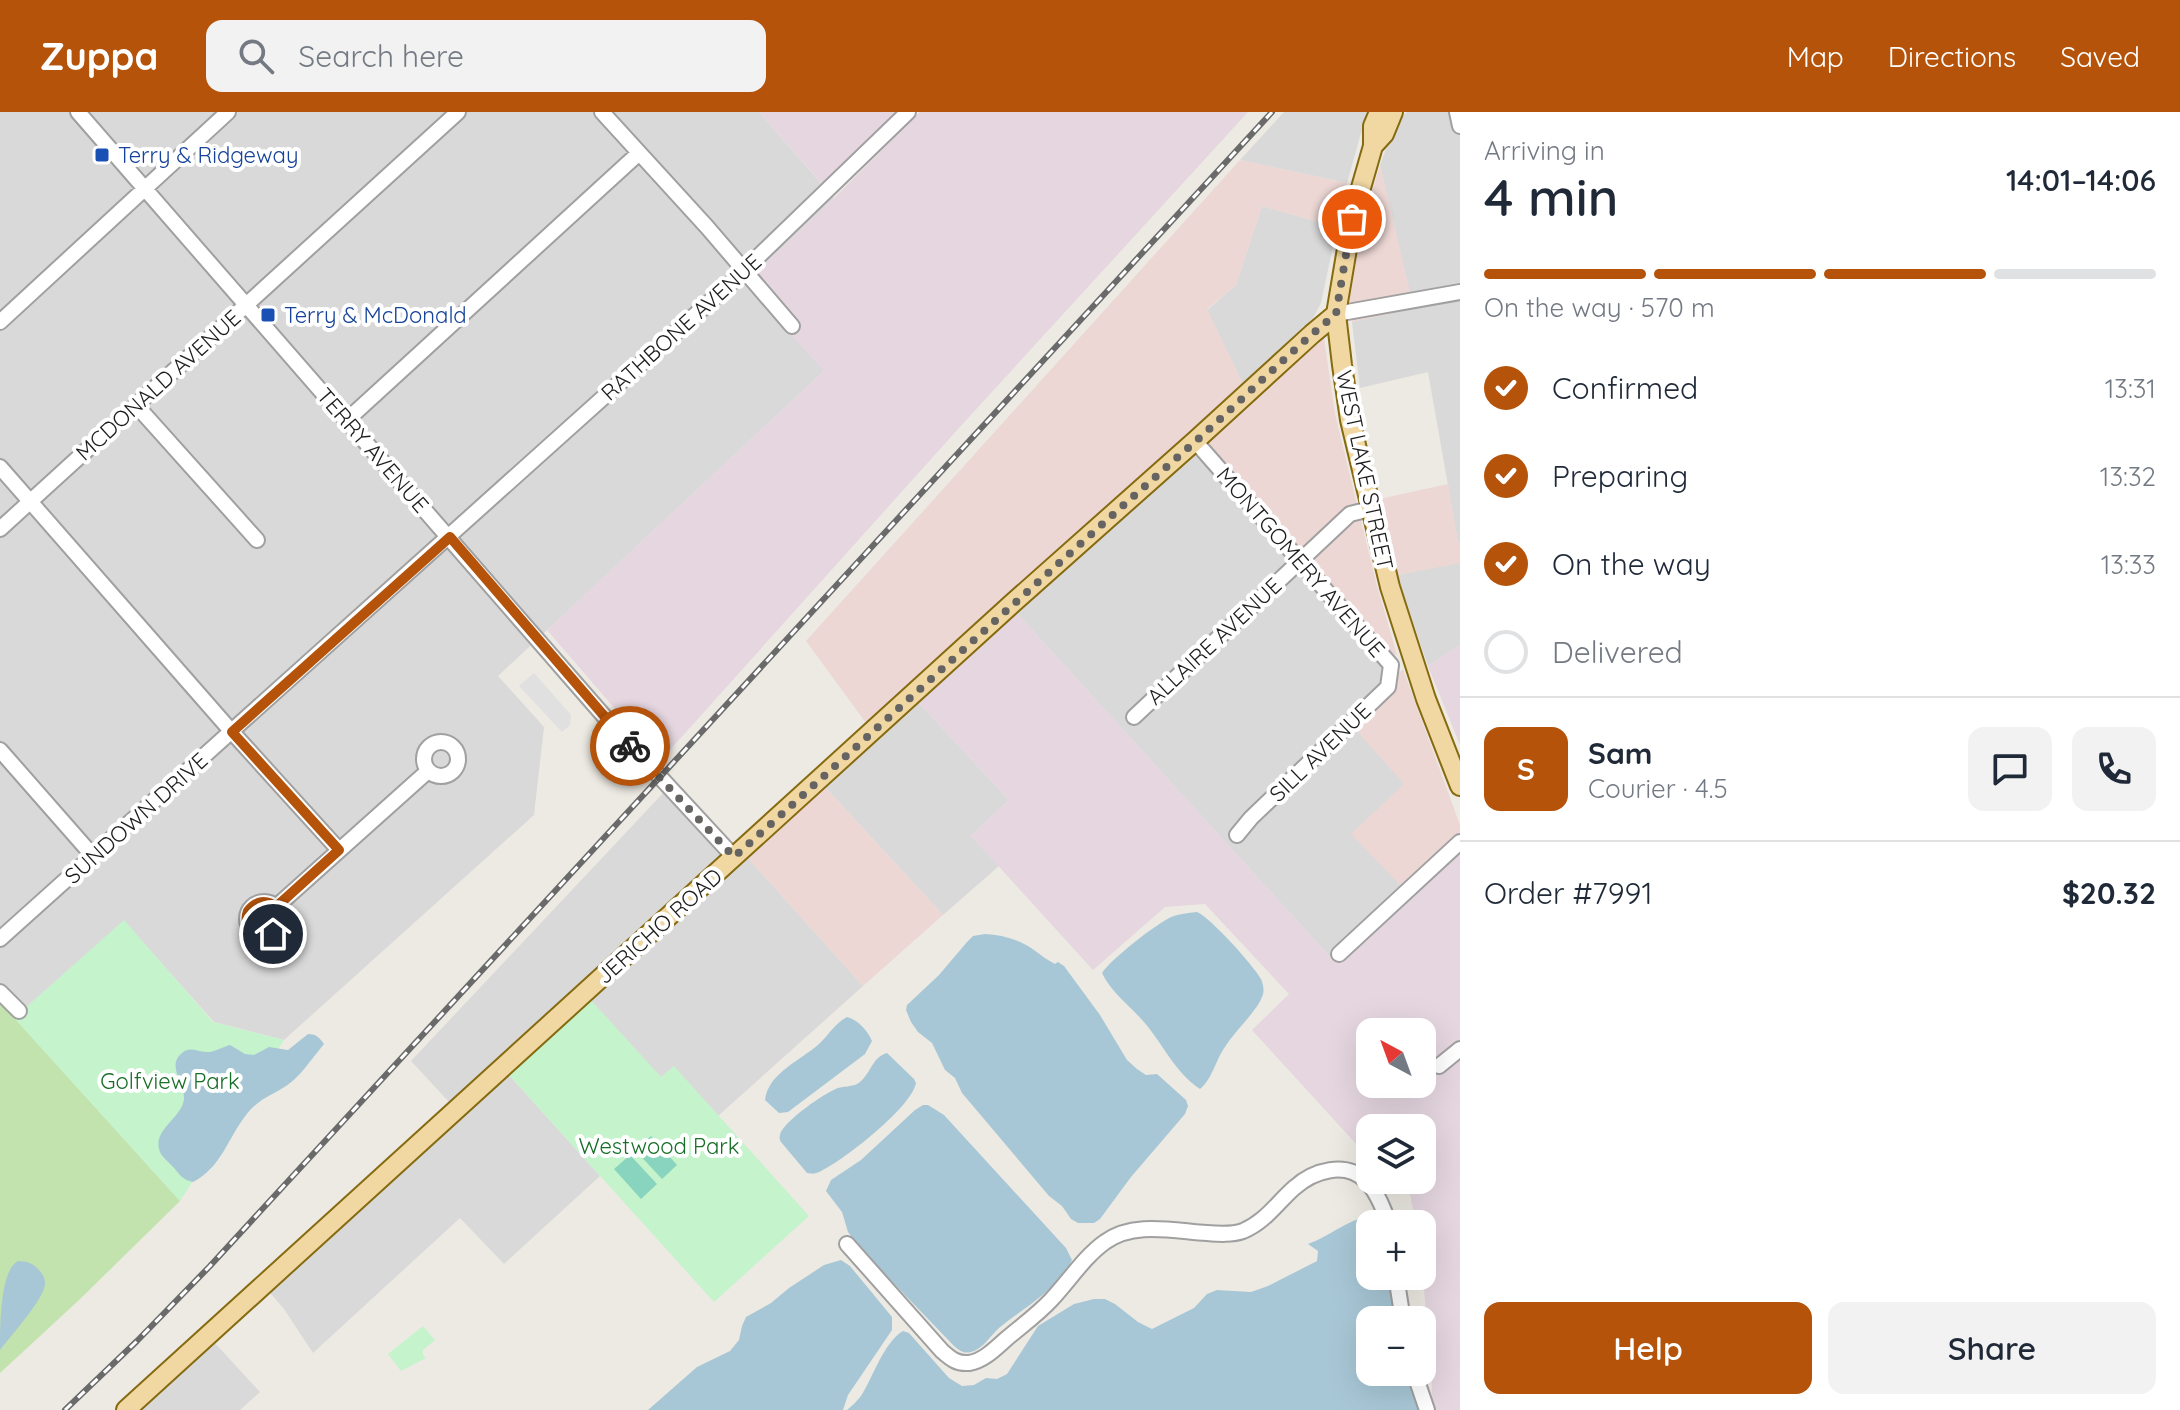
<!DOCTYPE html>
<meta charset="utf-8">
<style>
body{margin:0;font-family:Quicksand,sans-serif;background:#f2f2f3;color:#1f2937;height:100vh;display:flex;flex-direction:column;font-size:30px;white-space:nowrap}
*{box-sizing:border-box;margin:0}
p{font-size:26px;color:#747a83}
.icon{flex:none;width:44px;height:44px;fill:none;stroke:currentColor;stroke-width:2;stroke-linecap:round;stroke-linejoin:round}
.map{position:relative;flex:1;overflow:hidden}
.drawer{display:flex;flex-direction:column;background:#fff;width:720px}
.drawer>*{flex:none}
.needle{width:52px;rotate:319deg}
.controls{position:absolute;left:1356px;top:906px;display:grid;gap:16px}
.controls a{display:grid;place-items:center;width:80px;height:80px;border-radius:16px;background:#fff;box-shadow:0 8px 32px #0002;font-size:40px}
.pin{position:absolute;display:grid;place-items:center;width:68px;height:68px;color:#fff;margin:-34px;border:4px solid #fff;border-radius:50%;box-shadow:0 2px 8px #0007}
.courier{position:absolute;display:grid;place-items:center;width:80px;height:80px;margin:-40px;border:6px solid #b45309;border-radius:50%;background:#fff;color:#222;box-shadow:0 2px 10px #0007}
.headline em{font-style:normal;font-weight:600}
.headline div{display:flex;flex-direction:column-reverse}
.headline{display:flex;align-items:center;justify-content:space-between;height:136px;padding:0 24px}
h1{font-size:52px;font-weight:600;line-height:60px}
.bar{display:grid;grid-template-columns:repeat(4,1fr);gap:12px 8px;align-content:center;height:96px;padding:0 24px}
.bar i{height:10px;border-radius:6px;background:#e0e1e3}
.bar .current{background:#b45309}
.bar p{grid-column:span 4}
.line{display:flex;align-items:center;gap:20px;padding:0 24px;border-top:2px solid #e0e1e3}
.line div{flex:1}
.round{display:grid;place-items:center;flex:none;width:84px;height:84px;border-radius:16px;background:#f2f2f3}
ol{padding:0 24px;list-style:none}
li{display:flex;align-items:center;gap:24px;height:88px}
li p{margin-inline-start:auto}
li .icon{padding:8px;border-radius:50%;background:#b45309;color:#fff;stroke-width:4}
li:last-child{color:#747a83}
li i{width:44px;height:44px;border:4px solid #e0e1e3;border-radius:50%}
.primary-button{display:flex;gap:16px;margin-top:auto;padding:16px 24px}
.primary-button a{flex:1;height:92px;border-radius:16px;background:#b45309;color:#fff;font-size:32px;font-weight:600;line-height:92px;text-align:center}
.primary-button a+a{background:#f2f2f3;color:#1f2937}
header{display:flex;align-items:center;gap:48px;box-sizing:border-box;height:112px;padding:0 40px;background:#b45309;color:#fff}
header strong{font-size:38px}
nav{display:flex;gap:44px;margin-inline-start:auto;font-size:28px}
.search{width:560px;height:72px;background:#f2f2f3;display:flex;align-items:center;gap:20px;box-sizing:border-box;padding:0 28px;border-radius:16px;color:#747a83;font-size:30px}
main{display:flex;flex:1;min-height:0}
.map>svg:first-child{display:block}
.residential{fill:#dad9d9}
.commercial{fill:#ecd7d4}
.industrial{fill:#e5d6e0;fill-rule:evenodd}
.grass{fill:#c2e2ae}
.park{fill:#c4f3cc}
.pitch{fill:#89d4be}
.parking{fill:#e0e0e0}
.water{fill:#a8c7d6}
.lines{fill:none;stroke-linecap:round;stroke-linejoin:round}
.minor-casing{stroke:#a0a0a0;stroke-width:18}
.major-casing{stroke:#856a0f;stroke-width:22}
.minor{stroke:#fff;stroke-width:14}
.major{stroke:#f1d8a3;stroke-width:18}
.rail-casing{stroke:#6a6a6a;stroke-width:6}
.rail{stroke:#fff;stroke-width:3;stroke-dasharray:9;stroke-linecap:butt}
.done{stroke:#656462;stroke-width:8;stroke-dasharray:0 14.4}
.route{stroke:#b45309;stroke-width:10}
.transit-dot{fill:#1a4fb4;stroke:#fff;stroke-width:3}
.labels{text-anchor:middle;stroke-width:8;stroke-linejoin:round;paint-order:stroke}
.transit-label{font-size:22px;fill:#164399;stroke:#fff;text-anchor:start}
.street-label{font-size:22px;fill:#1c1c1c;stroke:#fff}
.park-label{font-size:22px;fill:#176e27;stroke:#fff}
</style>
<header>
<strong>Zuppa</strong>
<div class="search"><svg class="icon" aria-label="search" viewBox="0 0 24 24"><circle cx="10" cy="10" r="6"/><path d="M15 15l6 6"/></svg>Search here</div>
<nav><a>Map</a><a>Directions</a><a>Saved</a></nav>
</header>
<main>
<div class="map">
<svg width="1460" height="1298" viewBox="0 0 1460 1298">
<rect width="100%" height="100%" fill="#edeae3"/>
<path class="residential" d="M0 0H759L834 86 744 172 825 258 498 564 544 615 534 703 284 928 214 910 124 809 14 906 0 890Z
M1284 0H1371L1361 21 1347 71 1240 48Z
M1407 0H1460V430H1458L1428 260 1360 276 1352 210 1413 196 1380 53 1395 13Z
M1262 94 1337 115 1321 191 1313 206 1243 272 1207 198 1236 173Z
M1195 334 1385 552 1404 672V777L1330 845 1013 497Z
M1460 450V533L1428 554 1397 463Z
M918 590 1009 688 971 724 999 754 943 803 825 675Z
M665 679 720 741 747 745 863 874 718 1004 674 955 661 966 590 888 508 962 600 1064 504 1152 460 1106 313 1241 284 1197 258 1167 451 992 411 949Z
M213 1229 260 1280 240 1298H138Z"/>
<path class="commercial" d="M1240 48 1347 71 1337 115 1262 94 1236 173 1207 197 1243 272 1161 351 869 615 806 529Z
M1380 53 1414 197 1352 210 1349 175 1357 128Z
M1323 219 1335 302 1377 474 1397 543 1388 541 1200 330Z
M1448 372 1458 430H1460V451L1397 463 1379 387Z
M1403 557 1460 713V726L1404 777 1351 722 1404 672 1347 608Z
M825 675 943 803 863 874 747 745Z"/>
<path class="industrial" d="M759 0H900L824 74Z
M920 0H1248L958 317 660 649 547 518 824 259 744 172 834 86Z
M1013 497 1330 845 1460 726V1298H1431L1432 1274 1422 1152V1112H1416L1407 1068H1422V1016H1397L1393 1003 1379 1016H1370V1023L1358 1034 1252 918 1289 882 1205 792 1165 795 1093 858 971 724 1009 688 918 590ZM1370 920H1422V972H1370Z
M1460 533V633L1428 554Z"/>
<path class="grass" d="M0 890 180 1089 79 1188 0 1261Z"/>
<path class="park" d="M124 808 213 910 284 928 180 1089 14 906Z
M590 887 661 965 674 954 809 1104 714 1190 508 962Z
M423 1214 435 1228 423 1238V1243L426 1246 401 1259 388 1242Z"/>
<path class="pitch" d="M651 1024 677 1053 662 1067 635 1038Z
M630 1043 657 1072 641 1087 614 1057Z"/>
<path class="parking" d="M534 561 571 603 570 613 562 620 519 574Z"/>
<path class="water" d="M1197 800C1211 806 1253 853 1261 867 1263 872 1265 879 1262 885 1257 899 1234 920 1225 935 1216 947 1212 968 1200 977 1175 961 1162 930 1143 909 1129 893 1111 880 1102 861 1110 848 1156 812 1171 805 1179 802 1188 801 1197 800Z
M985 822C1002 823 1019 827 1034 838 1041 843 1047 848 1055 852L1058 850 1064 854 1100 903 1127 948 1137 957 1146 963 1157 962 1186 988 1188 994 1185 1002 1131 1065 1100 1107 1094 1111H1078L1071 1107 1062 1094 1049 1084 962 981 955 966 945 958 932 931 918 920 911 910 906 898 907 893 939 863 967 830 973 824Z
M847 905C857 907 868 919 872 929L865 942 788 1000 779 1001 765 988C768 961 801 948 819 932 829 923 834 912 847 905Z
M308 922C316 922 319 925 324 932L320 937C310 949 299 966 286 974 272 983 257 988 246 1003 228 1026 221 1056 193 1070 183 1068 180 1063 174 1056 170 1051 164 1047 161 1042 149 1019 182 1007 184 987 185 971 166 954 182 941 190 934 197 940 206 940 213 941 222 935 230 933L245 942 254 943 269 935 288 938Z
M887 941 914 967 916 971C912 995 842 1050 819 1060 814 1062 813 1062 807 1061L781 1030C780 1028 779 1026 780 1023 782 1010 826 980 838 976 844 974 851 975 857 972 871 964 871 945 887 941Z
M923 993H928L944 1003 1066 1136 1072 1148C1060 1176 1022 1197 999 1216 990 1224 983 1237 971 1240 963 1242 959 1238 954 1234L879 1156 854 1128 848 1120 842 1100 826 1079 831 1068 861 1048 915 998Z
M1366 1105 1374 1108 1376 1112H1370V1164H1389L1397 1208H1370V1260H1407L1419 1298H847C852 1294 857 1289 861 1284 873 1265 884 1230 903 1219L909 1221 949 1266 962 1274 974 1273 986 1266 997 1267 1007 1262 1038 1214 1074 1192 1094 1187H1105L1115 1192 1138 1210 1152 1217 1194 1196 1207 1182 1217 1178 1251 1180 1268 1174 1317 1149 1318 1139 1308 1132C1328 1125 1348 1108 1366 1105Z
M841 1148 850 1154 892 1205V1218L848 1283 843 1298H648L697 1255 730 1239 739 1228 742 1214 746 1205 771 1191 789 1176 824 1153Z
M18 1149C28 1149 34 1152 40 1159 43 1163 45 1166 45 1171 46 1185 10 1225 0 1238 0 1215 0 1158 18 1149Z"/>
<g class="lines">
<defs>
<path id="minor" d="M78 0 610 611 734 745
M602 0 707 115 792 214
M1457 0 1460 14
M1336 202 1460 180
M0 210 228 0
M136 293 257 428
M347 308 639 41
M1195 329 1391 553
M0 355 232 620 339 738
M0 417 458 0
M1134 605 1350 402 1370 397
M424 647a17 17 0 1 1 34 0a17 17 0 1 1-34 0Z
M0 638 93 744
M1237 723 1251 706 1388 575 1391 553
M247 807a17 17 0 1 1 34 0a17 17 0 1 1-34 0Z
M276 795 428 659
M0 827 733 169 908 0
M1339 842 1460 730
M0 880 19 899
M1439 954 1460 937
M847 1132 942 1239C951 1247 957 1252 969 1251 983 1249 995 1237 1005 1228 1020 1215 1037 1203 1051 1188 1069 1169 1084 1145 1105 1130 1133 1109 1174 1119 1207 1121 1219 1122 1232 1123 1243 1119 1265 1110 1277 1091 1294 1076 1314 1058 1346 1049 1366 1069 1377 1079 1384 1098 1389 1112
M1396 1164 1403 1208
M1414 1260 1427 1298"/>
<path id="major" d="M1379 0 1373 14V34L1352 107 1336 202 1342 253 1350 308 1390 475 1426 587 1460 674
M1373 34 1384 22 1393 0
M126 1298 1015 489 1195 329 1312 222 1336 202"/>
</defs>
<use href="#minor" class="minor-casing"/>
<use href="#major" class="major-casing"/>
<use href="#minor" class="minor"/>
<use href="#major" class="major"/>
<defs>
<path id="rail" d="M65 1298 137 1229 210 1154 1272 0"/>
</defs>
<use href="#rail" class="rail-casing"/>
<use href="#rail" class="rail"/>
</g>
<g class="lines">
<path class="done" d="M630 634 734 745C886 609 1035 471 1188 336 1238 292 1285 244 1336 202L1352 107"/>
<path class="route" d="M273 822C256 829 242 816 248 799 256 789 266 787 276 795L339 738 232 620 450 425 630 634"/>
</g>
<g class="transit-dot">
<rect x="94" y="35" width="16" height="16" rx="4"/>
<rect x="260" y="195" width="16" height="16" rx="4"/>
</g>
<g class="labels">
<g class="transit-label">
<text x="118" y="51">Terry &amp; Ridgeway</text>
<text x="284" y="211">Terry &amp; McDonald</text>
</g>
<g class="street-label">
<text transform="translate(681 215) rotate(-42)" y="8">RATHBONE AVENUE</text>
<text transform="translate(158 273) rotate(-42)" y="8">MCDONALD AVENUE</text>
<text transform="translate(373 338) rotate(49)" y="8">TERRY AVENUE</text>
<text transform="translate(1365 358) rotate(78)" y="8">WEST LAKE STREET</text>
<text transform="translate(1301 450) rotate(49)" y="8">MONTGOMERY AVENUE</text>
<text transform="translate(1214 529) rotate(-43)" y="8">ALLAIRE AVENUE</text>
<text transform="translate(1320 640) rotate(-44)" y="8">SILL AVENUE</text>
<text transform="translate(136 706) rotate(-42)" y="8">SUNDOWN DRIVE</text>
<text transform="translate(659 814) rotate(-42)" y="8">JERICHO ROAD</text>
</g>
<g class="park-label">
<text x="170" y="977">Golfview Park</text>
<text x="659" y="1042">Westwood Park</text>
</g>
</g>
</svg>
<div class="controls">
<a><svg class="needle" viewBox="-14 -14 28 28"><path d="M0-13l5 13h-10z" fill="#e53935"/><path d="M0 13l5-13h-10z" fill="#747a83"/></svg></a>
<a><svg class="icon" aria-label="layers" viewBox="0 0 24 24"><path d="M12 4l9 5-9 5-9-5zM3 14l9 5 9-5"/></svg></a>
<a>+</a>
<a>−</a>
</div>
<div class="pin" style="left:1352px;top:107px;background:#ea580c"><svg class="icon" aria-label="bag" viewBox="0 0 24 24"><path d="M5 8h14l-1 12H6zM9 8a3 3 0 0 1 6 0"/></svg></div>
<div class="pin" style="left:273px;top:822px;background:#1f2937"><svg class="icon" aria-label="home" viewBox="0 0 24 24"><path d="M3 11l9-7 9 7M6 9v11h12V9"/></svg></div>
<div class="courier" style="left:630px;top:634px"><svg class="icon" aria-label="bike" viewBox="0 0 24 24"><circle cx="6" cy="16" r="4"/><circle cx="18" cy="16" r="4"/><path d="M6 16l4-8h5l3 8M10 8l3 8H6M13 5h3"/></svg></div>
</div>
<section class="drawer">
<div class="headline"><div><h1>4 min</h1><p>Arriving in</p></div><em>14:01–14:06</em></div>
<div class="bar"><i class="current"></i><i class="current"></i><i class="current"></i><i></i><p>On the way · 570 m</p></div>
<ol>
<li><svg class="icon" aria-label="check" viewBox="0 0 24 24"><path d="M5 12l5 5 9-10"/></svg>Confirmed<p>13:31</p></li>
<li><svg class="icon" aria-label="check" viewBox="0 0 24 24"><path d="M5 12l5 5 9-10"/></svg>Preparing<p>13:32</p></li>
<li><svg class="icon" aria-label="check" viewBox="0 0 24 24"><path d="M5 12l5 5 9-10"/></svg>On the way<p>13:33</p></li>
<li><i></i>Delivered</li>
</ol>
<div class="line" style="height:144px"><b class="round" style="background:#b45309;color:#fff">S</b><div><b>Sam</b><p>Courier · 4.5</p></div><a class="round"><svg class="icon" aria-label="chat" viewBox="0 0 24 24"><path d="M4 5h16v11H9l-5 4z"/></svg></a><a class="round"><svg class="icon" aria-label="phone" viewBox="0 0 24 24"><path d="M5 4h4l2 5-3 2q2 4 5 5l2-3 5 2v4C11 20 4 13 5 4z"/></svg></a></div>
<div class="line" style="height:104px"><div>Order #7991</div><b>$20.32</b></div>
<div class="primary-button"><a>Help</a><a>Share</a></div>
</section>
</main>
